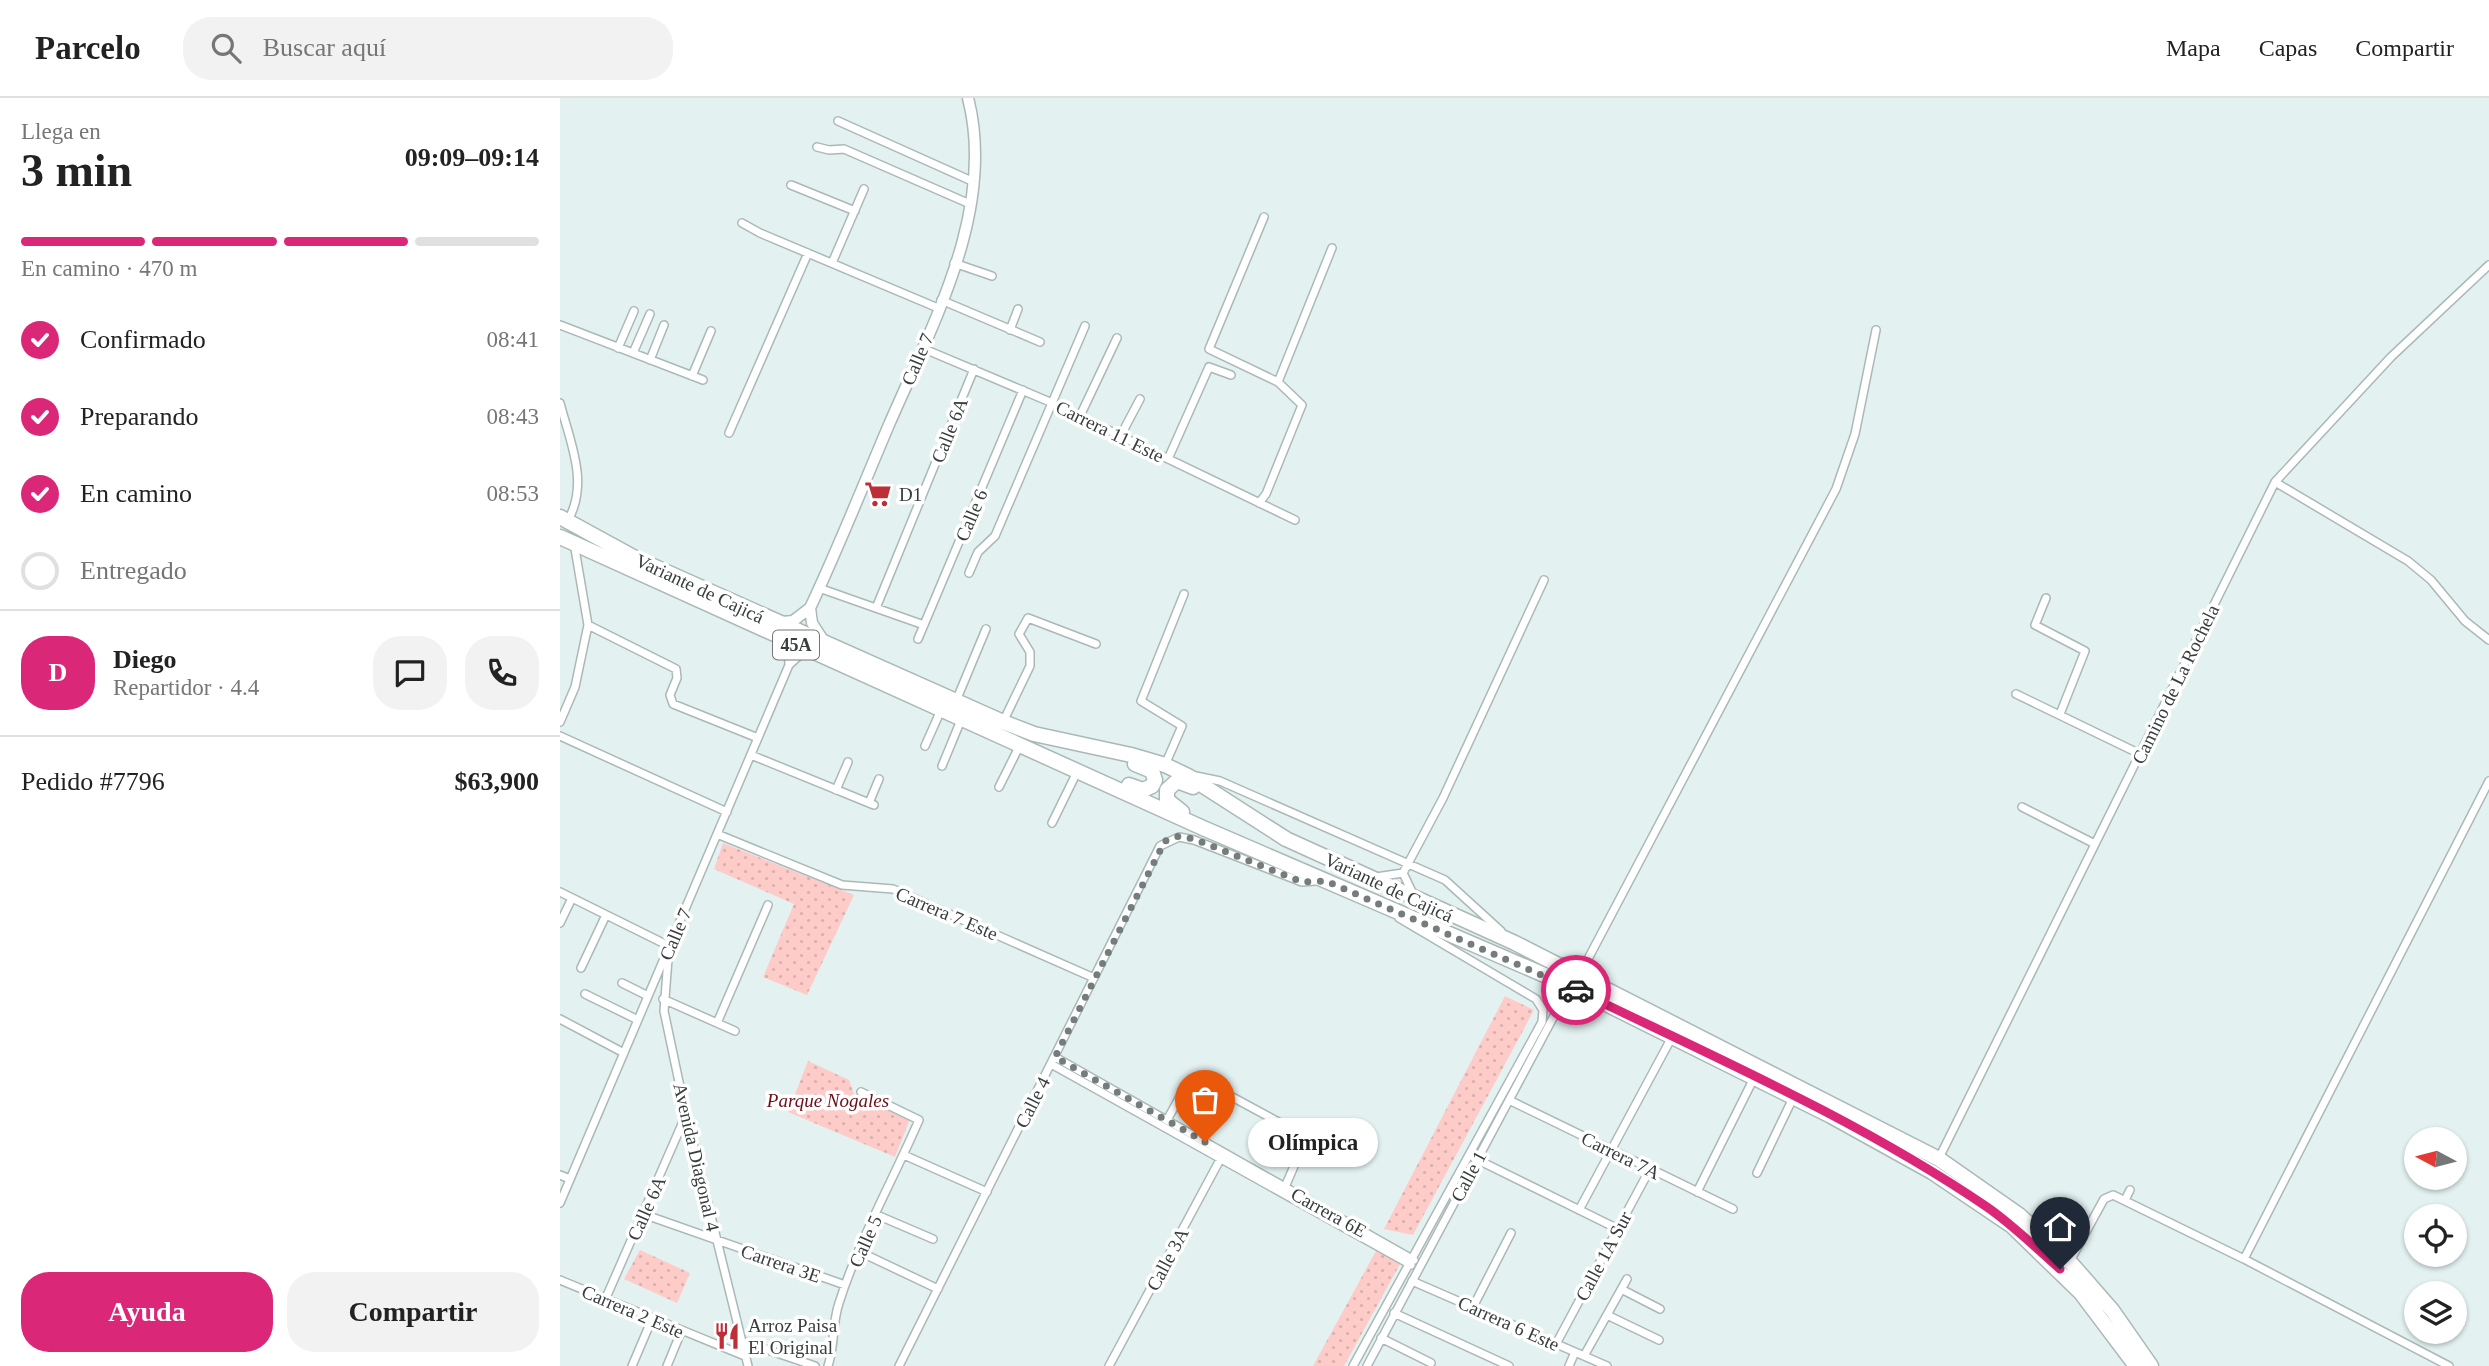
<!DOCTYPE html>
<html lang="es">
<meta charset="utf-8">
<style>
body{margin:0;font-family:Georgia,serif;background:#f2f2f2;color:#222;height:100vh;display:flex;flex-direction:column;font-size:26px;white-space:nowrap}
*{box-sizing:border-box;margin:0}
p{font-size:23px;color:#767676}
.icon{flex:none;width:38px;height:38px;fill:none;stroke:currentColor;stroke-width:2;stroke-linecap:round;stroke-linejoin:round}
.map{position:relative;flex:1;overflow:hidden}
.sheet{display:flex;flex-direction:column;background:#fff;width:560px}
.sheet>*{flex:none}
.needle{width:46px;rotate:277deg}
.controls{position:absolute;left:1844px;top:1029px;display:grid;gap:14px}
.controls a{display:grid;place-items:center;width:63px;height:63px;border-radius:50%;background:#fff;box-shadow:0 2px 5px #0004;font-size:35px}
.pin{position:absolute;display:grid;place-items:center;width:60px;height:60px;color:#fff;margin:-72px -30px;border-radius:50% 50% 50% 0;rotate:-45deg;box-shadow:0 0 7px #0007}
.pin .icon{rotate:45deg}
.courier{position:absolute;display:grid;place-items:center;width:70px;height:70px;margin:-35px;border:5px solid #db2777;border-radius:50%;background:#fff;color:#222;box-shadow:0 2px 9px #0007}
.bubble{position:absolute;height:49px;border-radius:24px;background:#fff;box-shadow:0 2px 5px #0004;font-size:23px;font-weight:700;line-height:49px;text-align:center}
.overview em{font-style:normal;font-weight:700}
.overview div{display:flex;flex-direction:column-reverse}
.overview{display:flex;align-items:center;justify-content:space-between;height:119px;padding:0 21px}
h1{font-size:46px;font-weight:700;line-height:52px}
.bar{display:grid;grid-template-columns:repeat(4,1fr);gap:10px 7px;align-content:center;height:84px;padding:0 21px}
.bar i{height:9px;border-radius:5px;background:#e0e0e0}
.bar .selected{background:#db2777}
.bar p{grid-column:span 4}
.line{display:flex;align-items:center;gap:18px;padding:0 21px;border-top:2px solid #e0e0e0}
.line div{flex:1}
.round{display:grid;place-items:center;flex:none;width:74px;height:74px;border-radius:28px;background:#f2f2f2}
ol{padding:0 21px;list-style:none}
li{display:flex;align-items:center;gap:21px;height:77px}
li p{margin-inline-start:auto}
li .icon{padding:7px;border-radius:50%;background:#db2777;color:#fff;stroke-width:4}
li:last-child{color:#767676}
li i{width:38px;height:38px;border:4px solid #e0e0e0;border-radius:50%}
.action{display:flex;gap:14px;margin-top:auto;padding:14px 21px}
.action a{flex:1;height:80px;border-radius:28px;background:#db2777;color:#fff;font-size:28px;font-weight:700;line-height:80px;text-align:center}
.action a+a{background:#f2f2f2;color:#222}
header{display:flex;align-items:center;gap:42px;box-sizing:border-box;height:98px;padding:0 35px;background:#fff;border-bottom:2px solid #e0e0e0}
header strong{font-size:33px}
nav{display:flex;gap:38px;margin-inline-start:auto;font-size:24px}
.search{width:490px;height:63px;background:#f2f2f2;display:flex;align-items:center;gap:18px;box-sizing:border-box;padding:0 24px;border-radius:28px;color:#767676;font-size:26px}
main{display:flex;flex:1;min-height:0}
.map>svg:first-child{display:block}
.green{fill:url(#green-dots)}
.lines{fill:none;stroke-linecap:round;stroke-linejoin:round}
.street-casing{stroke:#abb8b8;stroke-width:10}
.secondary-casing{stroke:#abb8b8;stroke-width:13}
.highway-casing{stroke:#abb8b8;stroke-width:17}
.street{stroke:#fff;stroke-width:7}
.secondary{stroke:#fff;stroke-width:10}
.highway{stroke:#fff;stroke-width:14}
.done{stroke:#747c7c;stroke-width:7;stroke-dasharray:0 12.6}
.route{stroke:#db2777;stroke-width:9}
.labels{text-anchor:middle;stroke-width:7;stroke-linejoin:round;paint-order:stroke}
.shield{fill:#fff;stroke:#747777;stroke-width:2}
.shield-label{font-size:18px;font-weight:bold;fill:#383d3d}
.street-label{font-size:19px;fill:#383d3d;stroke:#fff}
.poi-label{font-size:19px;fill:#383d3d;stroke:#fff;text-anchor:start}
.park-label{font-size:19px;font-style:italic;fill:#6c0d17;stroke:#fff}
</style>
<header>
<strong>Parcelo</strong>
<div class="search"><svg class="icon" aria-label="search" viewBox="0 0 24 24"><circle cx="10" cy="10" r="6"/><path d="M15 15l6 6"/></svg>Buscar aquí</div>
<nav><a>Mapa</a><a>Capas</a><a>Compartir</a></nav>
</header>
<main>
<section class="sheet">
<div class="overview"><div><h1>3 min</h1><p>Llega en</p></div><em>09:09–09:14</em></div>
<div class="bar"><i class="selected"></i><i class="selected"></i><i class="selected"></i><i></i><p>En camino · 470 m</p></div>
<ol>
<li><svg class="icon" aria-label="check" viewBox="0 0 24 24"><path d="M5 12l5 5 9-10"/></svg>Confirmado<p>08:41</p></li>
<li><svg class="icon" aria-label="check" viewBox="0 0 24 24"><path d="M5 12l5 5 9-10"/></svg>Preparando<p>08:43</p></li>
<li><svg class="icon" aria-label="check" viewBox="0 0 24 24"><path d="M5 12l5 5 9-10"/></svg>En camino<p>08:53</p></li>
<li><i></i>Entregado</li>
</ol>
<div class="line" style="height:126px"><b class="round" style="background:#db2777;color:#fff">D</b><div><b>Diego</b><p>Repartidor · 4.4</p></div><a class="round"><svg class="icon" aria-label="chat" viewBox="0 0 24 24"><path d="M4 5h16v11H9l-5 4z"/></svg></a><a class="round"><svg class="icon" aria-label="phone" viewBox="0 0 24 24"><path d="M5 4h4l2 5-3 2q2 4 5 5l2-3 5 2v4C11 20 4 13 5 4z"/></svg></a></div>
<div class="line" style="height:91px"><div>Pedido #7796</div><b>$63,900</b></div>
<div class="action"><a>Ayuda</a><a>Compartir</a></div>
</section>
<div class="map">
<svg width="1929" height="1268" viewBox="0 0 1929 1268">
<defs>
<pattern id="green-dots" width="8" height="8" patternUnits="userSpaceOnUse" patternTransform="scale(1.75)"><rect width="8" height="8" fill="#feccc8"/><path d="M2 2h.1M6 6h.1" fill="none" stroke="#dab0ad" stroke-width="1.8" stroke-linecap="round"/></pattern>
</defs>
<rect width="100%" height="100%" fill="#e3f1f1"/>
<path class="green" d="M163 745 294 797 247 897 203 879 234 806 154 771Z
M945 898 974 912 853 1137 824 1131Z
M248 963 289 982 294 996 350 1021 335 1059 228 1014Z
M80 1152 130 1175 117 1205 64 1181Z
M816 1153 840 1166 784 1268H753Z"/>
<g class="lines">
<defs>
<path id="street" d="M278 23 414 84
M257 49 269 52 284 51 410 106
M231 87 295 113
M182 125 200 135 378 210
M272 165 304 91
M394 165 432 178
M381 202 480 244
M0 227 143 282
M450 232 458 211
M58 250 74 213
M362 250 490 304 735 422
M73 255 90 216
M90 262 104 227
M132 278 151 233
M718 284 772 150
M0 305C10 344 30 386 7 424
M520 318 557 240
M169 335 248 155
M561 337 580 301
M608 361 649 269 671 277
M1715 384 1848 463 1871 482 1905 523 1929 542
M699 405 706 396 742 307 718 284 649 251 704 119
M409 475 418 454 435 438 525 228
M259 490 364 527
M1486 500 1475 527 1525 553 1500 616
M316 510 414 271
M28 527 116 571 117 580 110 597 113 606 198 640
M358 541 463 292
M221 542 228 551 229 566
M1456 596 1580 656
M396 603 426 531
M0 624 15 589 28 527 14 445
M443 624 470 568V554L459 536 468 520 536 546
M0 638 167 714
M365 648 381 612
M191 657 314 707
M605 667 622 628 581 603 624 496
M382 668 401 622
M631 677 660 683 885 782 941 833
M439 689 460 647
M276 692 288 664
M309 705 319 681
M1462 709 1535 746
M492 725 518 672
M157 736 282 787 333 791 534 880
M843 775 883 700 984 482
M843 775 853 796
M816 779 843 775
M0 794 109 848 104 913 126 1017 188 1268
M0 825 12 800
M21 870 46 817
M1019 878 1276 391 1295 336 1316 232
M62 885 88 898
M25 896 78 922
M103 901 175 933
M0 921 64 955
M157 925 208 807
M495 959 854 1162
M491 966 851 1167
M949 1002 1173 1111
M607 1022 626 988 639 981 737 1034 744 1045 725 1089
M344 1057 427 1094
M914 1060 1058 1131
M1379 1060 1715 384 1831 259 1929 167
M1197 1075 1233 1000
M0 1077 10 1081
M1137 1094 1194 980
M1565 1102 1570 1092
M0 1105 229 567 240 557 251 555
M1019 1112 1112 939
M83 1116 285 1187
M317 1117 373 1141
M300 1154 378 1191
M1684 1161 1929 683
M1510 1163 1544 1101 1553 1097 1684 1161 1889 1268
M0 1182 185 1258
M852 1183 1047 1268
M1063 1192 1100 1211
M45 1202 126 1017
M913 1209 951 1135
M834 1215 949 1268
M1047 1217 1099 1242
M821 1240 871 1265
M182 1243 255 1268
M996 1246 1090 1071
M1024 1258 1067 1181
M72 1268 92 1221
M107 1268 121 1234
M268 1268C275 1247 272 1225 279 1205 299 1142 333 1082 359 1022L301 994
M339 1268 600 748 619 739 634 742 742 784 755 783
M549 1268 662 1058
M793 1268 982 924 983 912 976 901 839 820
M807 1268 1010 888
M1009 1268 1015 1254"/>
<path id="secondary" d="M250 510 252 525 263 542
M222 524 233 523 250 510C278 451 302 390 328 329 371 229 437 112 408 0"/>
<path id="highway" d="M0 419 75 460 443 624 474 636 571 657 605 667 628 678 726 741 955 845 1379 1061 1459 1117 1510 1164 1552 1212 1591 1268
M0 439 643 730 1010 888 1271 1018 1372 1074 1452 1128 1521 1195 1576 1268
M569 687 583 692 592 688 595 682 592 673 575 666
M622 714 607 702V692L617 683 633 689"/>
</defs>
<use href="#street" class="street-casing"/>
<use href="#secondary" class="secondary-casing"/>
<use href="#highway" class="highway-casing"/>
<use href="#street" class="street"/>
<use href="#secondary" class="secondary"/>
<use href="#highway" class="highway"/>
</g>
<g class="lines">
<path class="done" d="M645 1044 495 959 605 743 619 738 634 741 742 784 766 783 1016 892"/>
<path class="route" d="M1016 892C1154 959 1299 1022 1427 1109 1453 1127 1476 1150 1500 1171"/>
</g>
<defs>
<symbol id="supermarket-bare" viewBox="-9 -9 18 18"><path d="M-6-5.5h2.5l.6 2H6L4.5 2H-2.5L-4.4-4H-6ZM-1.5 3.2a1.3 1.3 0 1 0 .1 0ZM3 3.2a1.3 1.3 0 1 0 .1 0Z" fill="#be2e37" stroke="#fff" stroke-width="2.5" paint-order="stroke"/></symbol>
<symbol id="restaurant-bare" viewBox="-9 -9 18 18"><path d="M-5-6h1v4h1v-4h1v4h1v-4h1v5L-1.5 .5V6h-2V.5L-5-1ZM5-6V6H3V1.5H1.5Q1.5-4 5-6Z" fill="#be2e37" stroke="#fff" stroke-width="2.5" paint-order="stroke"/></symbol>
</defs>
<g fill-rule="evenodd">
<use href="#supermarket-bare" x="299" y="377" width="38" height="38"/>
<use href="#restaurant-bare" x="148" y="1219" width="38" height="38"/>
</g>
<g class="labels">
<rect class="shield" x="213" y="532.5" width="46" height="29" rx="5"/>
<g class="shield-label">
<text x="236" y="553">45A</text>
</g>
<g class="street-label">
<text transform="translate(357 261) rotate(-67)" y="7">Calle 7</text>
<text transform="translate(389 332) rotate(-68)" y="7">Calle 6A</text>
<text transform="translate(550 333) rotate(26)" y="7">Carrera 11 Este</text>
<text transform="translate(411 417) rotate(-67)" y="7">Calle 6</text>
<text transform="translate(140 490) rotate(25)" y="7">Variante de Cajicá</text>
<text transform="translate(1615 586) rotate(-64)" y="7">Camino de La Rochela</text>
<text transform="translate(829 789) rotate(25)" y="7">Variante de Cajicá</text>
<text transform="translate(387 815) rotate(23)" y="7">Carrera 7 Este</text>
<text transform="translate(115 836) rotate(-67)" y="7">Calle 7</text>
<text transform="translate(472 1004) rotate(-63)" y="7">Calle 4</text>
<text transform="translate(1061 1057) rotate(26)" y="7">Carrera 7A</text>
<text transform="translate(137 1059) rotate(77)" y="7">Avenida Diagonal 4</text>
<text transform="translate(908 1078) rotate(-62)" y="7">Calle 1</text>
<text transform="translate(86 1110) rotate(-66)" y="7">Calle 6A</text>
<text transform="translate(769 1114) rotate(29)" y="7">Carrera 6E</text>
<text transform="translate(305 1143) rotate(-66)" y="7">Calle 5</text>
<text transform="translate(1043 1158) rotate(-62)" y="7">Calle 1A Sur</text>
<text transform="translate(607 1161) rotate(-62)" y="7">Calle 3A</text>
<text transform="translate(221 1165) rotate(19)" y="7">Carrera 3E</text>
<text transform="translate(73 1213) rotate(23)" y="7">Carrera 2 Este</text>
<text transform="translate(949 1225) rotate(24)" y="7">Carrera 6 Este</text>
</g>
<g class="poi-label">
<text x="339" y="403">D1</text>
<text x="188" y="1234">Arroz Paisa<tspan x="188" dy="22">El Original</tspan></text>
</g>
<g class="park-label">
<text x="268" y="1009">Parque Nogales</text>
</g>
</g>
</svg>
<div class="controls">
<a><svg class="needle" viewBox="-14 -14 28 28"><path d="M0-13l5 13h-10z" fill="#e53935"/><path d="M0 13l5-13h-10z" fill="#767676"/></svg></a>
<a><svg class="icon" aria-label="locate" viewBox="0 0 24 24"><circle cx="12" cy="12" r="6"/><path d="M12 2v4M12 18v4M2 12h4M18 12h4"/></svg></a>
<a><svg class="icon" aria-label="layers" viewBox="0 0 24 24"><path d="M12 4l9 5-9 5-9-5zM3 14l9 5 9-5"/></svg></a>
</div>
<div class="pin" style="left:645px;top:1044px;background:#ea580c"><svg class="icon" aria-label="bag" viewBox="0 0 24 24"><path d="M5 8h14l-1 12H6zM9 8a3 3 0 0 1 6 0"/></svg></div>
<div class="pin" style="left:1500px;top:1171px;background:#1f2937"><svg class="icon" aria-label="home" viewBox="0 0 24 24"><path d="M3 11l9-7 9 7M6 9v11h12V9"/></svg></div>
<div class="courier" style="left:1016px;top:892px"><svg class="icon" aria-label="car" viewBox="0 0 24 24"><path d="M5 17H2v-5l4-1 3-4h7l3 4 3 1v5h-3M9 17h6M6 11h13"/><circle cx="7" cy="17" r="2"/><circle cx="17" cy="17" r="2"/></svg></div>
<div class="bubble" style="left:688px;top:1020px;width:130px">Olímpica</div>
</div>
</main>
